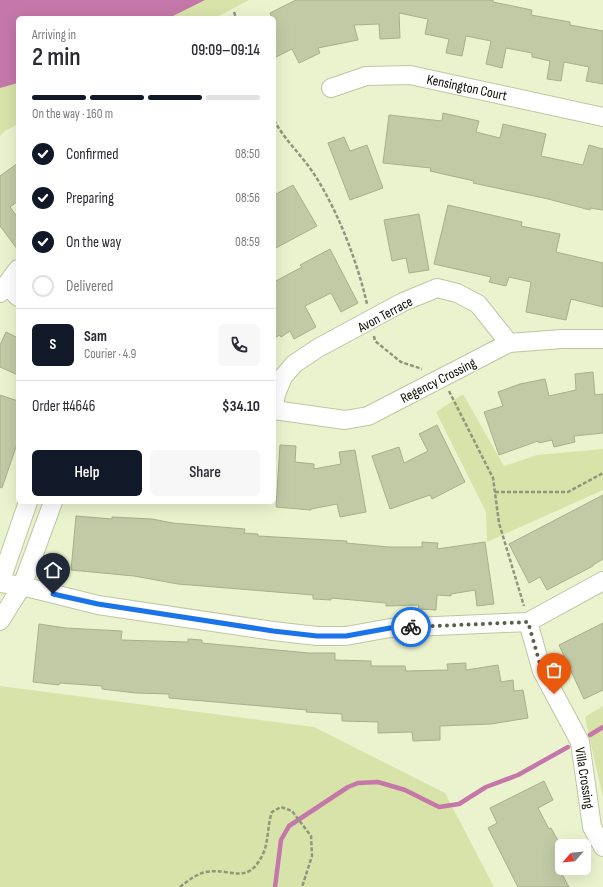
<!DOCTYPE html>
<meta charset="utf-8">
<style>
body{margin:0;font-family:"Sofia Sans Condensed",sans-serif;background:#f7f7f7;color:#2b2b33;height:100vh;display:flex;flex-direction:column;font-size:15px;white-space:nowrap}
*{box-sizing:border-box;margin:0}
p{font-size:13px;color:#7c7c81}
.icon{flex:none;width:22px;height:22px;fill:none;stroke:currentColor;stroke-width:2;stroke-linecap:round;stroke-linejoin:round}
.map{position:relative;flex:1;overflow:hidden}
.details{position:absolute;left:16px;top:16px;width:260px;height:488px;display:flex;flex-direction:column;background:#fff;border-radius:6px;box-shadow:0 4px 16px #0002}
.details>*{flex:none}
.needle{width:26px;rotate:243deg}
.controls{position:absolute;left:555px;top:839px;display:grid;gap:8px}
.controls a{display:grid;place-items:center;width:36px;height:36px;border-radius:6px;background:#fff;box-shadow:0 4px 16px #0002;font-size:20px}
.pin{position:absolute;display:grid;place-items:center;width:34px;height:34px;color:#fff;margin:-41px -17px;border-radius:50% 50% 50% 0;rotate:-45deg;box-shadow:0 0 4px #0007}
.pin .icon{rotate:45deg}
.courier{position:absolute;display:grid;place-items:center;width:40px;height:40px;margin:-20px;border:3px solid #1a73e8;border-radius:50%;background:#fff;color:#222;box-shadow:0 1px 5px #0007}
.summary em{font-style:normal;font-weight:600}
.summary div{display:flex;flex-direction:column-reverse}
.summary{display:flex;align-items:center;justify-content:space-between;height:68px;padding:0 16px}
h1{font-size:26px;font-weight:600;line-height:30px}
.bar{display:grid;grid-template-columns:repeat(4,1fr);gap:6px 4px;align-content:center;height:48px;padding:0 16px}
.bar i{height:5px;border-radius:3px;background:#e1e1e2}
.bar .on{background:#111827}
.bar p{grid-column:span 4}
.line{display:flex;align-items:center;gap:10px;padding:0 16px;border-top:1px solid #e1e1e2}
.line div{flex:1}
.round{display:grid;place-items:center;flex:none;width:42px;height:42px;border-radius:6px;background:#f7f7f7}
ol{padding:0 16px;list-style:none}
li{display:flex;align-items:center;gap:12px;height:44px}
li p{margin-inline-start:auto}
li .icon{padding:4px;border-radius:50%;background:#111827;color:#fff;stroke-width:4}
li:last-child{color:#7c7c81}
li i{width:22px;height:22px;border:2px solid #e1e1e2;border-radius:50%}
.primary-button{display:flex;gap:8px;margin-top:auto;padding:8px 16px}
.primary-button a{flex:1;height:46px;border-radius:6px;background:#111827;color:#fff;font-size:16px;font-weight:600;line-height:46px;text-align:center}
.primary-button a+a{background:#f7f7f7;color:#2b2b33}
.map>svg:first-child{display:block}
.green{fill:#d7e3a8}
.water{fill:#c577a9}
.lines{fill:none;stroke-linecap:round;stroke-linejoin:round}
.stream{stroke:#c577a9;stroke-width:4.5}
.building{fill:#c1c9a5;stroke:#a7af8b}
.minor-casing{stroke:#bec6a2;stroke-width:20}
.path{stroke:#90967c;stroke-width:2.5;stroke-dasharray:4 2;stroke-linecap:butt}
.minor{stroke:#fff;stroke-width:18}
.done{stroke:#595e4a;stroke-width:4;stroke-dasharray:0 7.2}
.route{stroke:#1a73e8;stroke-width:5}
.labels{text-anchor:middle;stroke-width:3;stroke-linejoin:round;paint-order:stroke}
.street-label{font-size:14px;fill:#0b0d03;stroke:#fff}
</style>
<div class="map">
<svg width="603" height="887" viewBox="0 0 603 887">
<rect width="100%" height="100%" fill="#ebf3ce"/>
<path class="green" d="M0 0H249L215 18H18V124L5 131 0 136Z
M463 394 504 466 537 455 603 449V490L487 542 486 512 436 412Z
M0 686 314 727 445 793 494 887H0Z
M603 706V798L585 717Z"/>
<path class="water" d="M0 0H205L169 18H18V83L0 88Z"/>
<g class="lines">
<path class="stream" d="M590 735 603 727
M275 887 281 840 289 826 348 787 358 783 378 782 405 790 439 807 459 804 486 787 518 775 568 747"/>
</g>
<path class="building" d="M296 0H493V2L532 10 531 15 570 22V25L603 31V84L586 81 589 67 564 62 561 81 547 79 550 61 532 57V53L506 48 502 68 486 64 491 41 466 36 462 56 446 53 449 39 425 34 428 19 399 13 400 38 380 39 379 24 354 25 358 40 318 48 320 53 299 63 292 49 274 58V18H272L270 13Z
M443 113 479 121 476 132 500 138 503 124 546 134 541 156 583 165 589 145 603 149V210L590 208V210L548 199 473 183 474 181 430 171 431 168 383 163 389 115 442 121Z
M344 137 350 151 367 145 383 188 350 200 328 143Z
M18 163V201L10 207 18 218V250L0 226V176Z
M293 185 317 226 274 249V195Z
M448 205 522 222 521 226 560 234 556 252 603 263V307L571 299 566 320 526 312 531 282 509 277 506 286 489 282 491 277 434 264Z
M419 214 429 270 409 273 406 258 392 261 384 220Z
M330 249 358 303 341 312 331 293 305 306 316 327 294 339 290 331 281 337 280 335 274 338V282L302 267 300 265Z
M6 332 18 338V375L0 367V345Z
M593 372 595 395 603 394V433L574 436 575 442 554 447 552 440 539 443 538 441 499 455 484 412 503 406 498 392 520 384 545 379 549 396 576 390 575 374Z
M0 395 18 401V441L2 488 0 487Z
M437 425 465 482 432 499 430 495 390 509 372 456 399 447 404 463 428 451 419 434Z
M280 445 296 446 295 462 314 464V469L341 464 339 452 355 450 366 512 340 517 337 504 311 509V510L276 507Z
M603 495V559L593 565V566L547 590 540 577 529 583 509 544Z
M76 516 112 519V517L152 519 173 523 245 529 244 533 258 534V536L347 541 346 543 389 547H422V542L438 543 437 549 485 542 494 604 477 606 475 590 451 594V596L437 595 436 610 418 609 419 605 386 606V603L331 598V600L313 599V595L178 584 134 576 71 570Z
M603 623V690L584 699 559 645Z
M39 624 66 628 122 631 121 640 188 642V639L202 640V643L309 653H335V660L371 661V666H405L406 671 448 670 447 664 466 663V670L498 665 501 682 513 680 514 691 523 690 528 718 491 724 440 726V740L413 741 412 732 378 733V722L342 721V714L306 712 307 710 169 698V694L136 693 102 689V686L60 683 59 685 33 682Z
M544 781 553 800 538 808 549 829 551 828 562 848V874L569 887H518L488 828 497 823 490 808Z"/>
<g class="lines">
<defs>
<path id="minor" d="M331 88 366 76 410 75 603 117
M6 285 18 297
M0 293 18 269
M274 407 276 394 283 377 294 364 318 348 403 302 437 288 457 293 478 304 509 343
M274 410 345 420 368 416 509 343 562 339H603
M0 583 28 502
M1 583 22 586 98 605 273 631 317 636H346L390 628 528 622 603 581
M0 621 22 586 53 502
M528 622 542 671 580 742 592 827 603 847"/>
</defs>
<use href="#minor" class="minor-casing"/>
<path class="path" d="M234 12 236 18
M274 120C285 141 303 156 316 177 339 214 357 261 367 304
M374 336 375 341 401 362 422 369
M449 391 493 478 499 523 524 606
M495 492H568L603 473
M180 887C188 881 196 874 206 872 231 867 247 887 263 854 269 841 267 826 272 812L281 807 292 811 311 836 312 856 302 887"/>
<use href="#minor" class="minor"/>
</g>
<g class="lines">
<path class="done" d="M411 627 528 622 542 671 554 694"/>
<path class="route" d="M53 594 98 604 273 631 317 636H346L390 628 411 627"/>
</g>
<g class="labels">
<g class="street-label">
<text transform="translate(467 87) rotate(12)" y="5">Kensington Court</text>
<text transform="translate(385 314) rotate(-28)" y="5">Avon Terrace</text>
<text transform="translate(438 380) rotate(-27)" y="5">Regency Crossing</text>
<text transform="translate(585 778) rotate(81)" y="5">Villa Crossing</text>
</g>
</g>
</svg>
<div class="controls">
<a><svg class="needle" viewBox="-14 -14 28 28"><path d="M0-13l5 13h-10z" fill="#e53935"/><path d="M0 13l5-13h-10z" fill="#7c7c81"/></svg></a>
</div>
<div class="pin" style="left:554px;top:694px;background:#ea580c"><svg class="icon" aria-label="bag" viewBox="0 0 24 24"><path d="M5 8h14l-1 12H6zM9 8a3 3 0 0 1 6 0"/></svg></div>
<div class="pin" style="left:53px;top:594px;background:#1f2937"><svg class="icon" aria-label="home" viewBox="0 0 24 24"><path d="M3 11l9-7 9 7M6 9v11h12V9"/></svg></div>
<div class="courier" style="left:411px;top:627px"><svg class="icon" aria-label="bike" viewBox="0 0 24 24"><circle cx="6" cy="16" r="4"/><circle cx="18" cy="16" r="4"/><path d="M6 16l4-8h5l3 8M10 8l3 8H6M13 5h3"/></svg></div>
<section class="details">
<div class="summary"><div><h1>2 min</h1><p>Arriving in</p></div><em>09:09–09:14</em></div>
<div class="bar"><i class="on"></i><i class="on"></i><i class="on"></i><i></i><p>On the way · 160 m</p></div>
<ol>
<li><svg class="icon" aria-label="check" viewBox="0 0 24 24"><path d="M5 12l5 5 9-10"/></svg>Confirmed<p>08:50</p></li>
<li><svg class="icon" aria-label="check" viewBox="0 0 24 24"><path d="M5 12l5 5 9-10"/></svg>Preparing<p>08:56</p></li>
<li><svg class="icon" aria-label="check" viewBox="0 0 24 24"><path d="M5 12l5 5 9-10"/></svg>On the way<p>08:59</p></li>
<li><i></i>Delivered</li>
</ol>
<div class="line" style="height:72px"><b class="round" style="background:#111827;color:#fff">S</b><div><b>Sam</b><p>Courier · 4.9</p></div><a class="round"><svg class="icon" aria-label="phone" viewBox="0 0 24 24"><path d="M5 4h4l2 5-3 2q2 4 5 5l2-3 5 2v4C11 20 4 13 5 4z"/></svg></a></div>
<div class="line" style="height:52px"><div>Order #4646</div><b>$34.10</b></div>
<div class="primary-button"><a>Help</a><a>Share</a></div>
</section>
</div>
